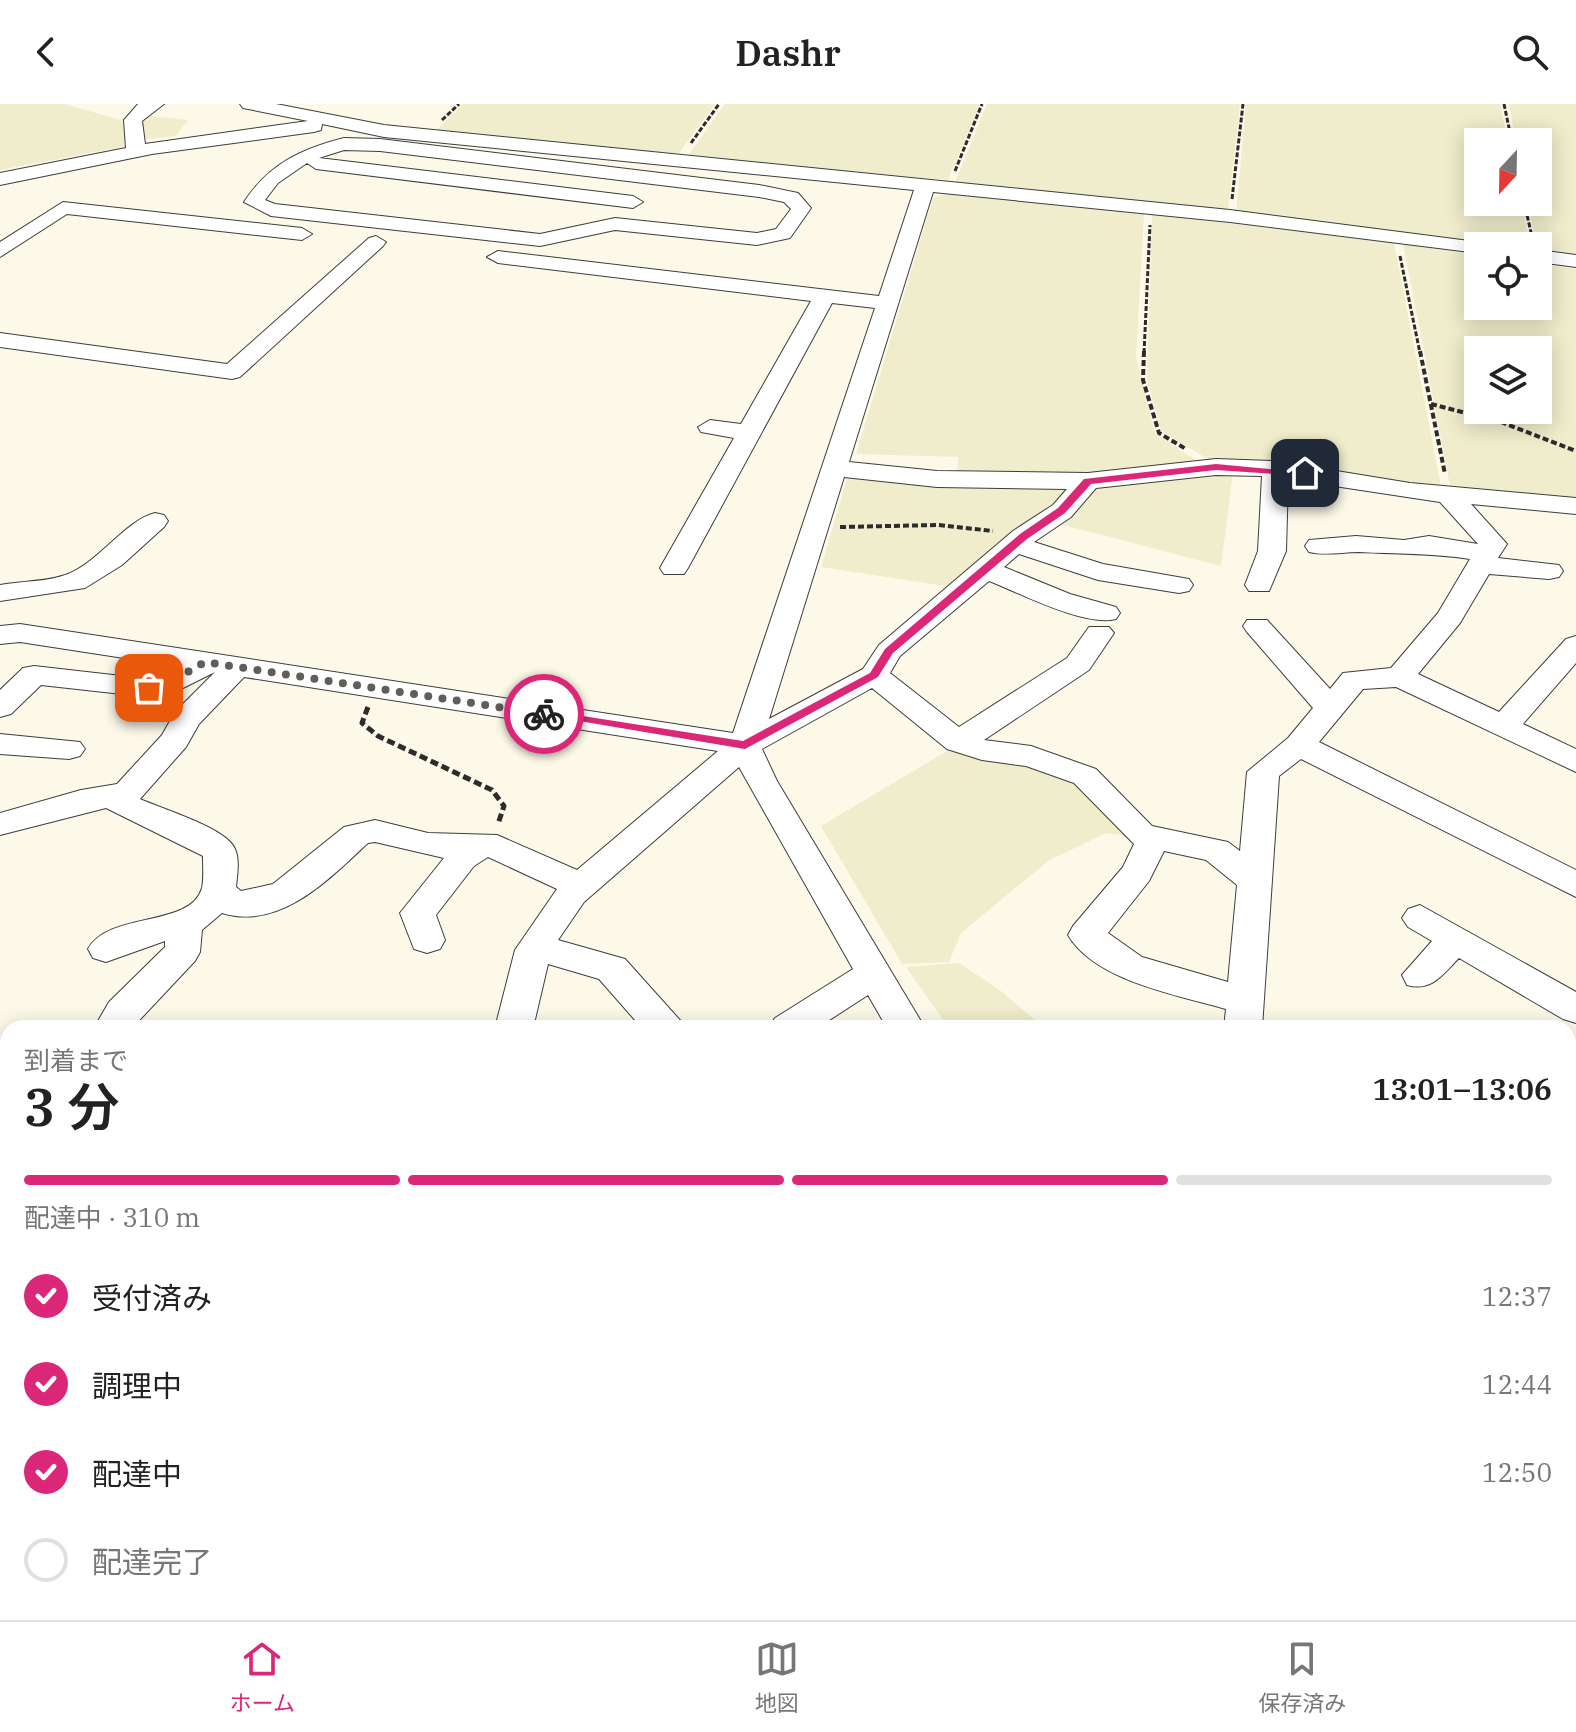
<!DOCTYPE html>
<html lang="ja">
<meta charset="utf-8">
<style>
body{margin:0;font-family:"IBM Plex Serif","Noto Sans JP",serif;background:#f6f6f6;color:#222;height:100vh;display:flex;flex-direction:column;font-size:30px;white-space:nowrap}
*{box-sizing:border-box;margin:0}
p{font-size:26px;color:#767676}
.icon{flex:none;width:44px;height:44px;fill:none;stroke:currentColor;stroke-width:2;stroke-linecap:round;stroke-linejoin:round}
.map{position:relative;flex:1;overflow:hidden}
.drawer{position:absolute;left:0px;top:916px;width:1576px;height:600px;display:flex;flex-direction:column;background:#fff;border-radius:24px 24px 0 0;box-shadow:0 4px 20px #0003}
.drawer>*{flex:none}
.needle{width:52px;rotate:202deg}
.tools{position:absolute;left:1464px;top:24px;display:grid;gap:16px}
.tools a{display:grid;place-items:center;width:88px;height:88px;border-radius:0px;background:#fff;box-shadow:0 4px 20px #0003;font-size:40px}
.pin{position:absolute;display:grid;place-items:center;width:68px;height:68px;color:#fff;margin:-34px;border-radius:16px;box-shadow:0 4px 12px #0006}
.courier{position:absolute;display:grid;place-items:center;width:80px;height:80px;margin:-40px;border:6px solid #db2777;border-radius:50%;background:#fff;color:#222;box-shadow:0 2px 10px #0007}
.headline em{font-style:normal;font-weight:600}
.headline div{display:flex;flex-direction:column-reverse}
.headline{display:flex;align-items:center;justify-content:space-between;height:136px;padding:0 24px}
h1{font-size:52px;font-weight:600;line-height:60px}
.bar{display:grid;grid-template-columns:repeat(4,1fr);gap:12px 8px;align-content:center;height:96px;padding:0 24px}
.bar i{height:10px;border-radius:6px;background:#e0e0e0}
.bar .selected{background:#db2777}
.bar p{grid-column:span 4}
ol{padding:0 24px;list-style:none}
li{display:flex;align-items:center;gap:24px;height:88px}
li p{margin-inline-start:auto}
li .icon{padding:8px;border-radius:50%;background:#db2777;color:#fff;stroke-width:4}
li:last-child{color:#767676}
li i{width:44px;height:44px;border:4px solid #e0e0e0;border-radius:50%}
header{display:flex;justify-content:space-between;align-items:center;height:104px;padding:0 24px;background:#fff;font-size:36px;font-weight:600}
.dock{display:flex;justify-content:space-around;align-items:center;height:112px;border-top:2px solid #e0e0e0;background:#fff;font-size:22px;color:#767676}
.dock a{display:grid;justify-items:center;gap:4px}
.dock .selected{color:#db2777}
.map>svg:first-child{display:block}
.farmland{fill:#f0edcc;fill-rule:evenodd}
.forest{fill:#b2d297}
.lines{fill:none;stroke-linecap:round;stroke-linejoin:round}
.minor-casing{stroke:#3d3d3d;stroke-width:2}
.path-far2{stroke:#2c2c2c;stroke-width:3;stroke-dasharray:5 2;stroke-linecap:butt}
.path-far1{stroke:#2c2c2c;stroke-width:4;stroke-dasharray:6 3;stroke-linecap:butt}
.path{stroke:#2c2c2c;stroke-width:5;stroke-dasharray:8 4;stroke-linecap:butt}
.minor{fill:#fff;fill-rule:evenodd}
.route{fill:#db2777}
.done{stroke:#5f5e58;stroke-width:8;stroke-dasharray:0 14.4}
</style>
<header><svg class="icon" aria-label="back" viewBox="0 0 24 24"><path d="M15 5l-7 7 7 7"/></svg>Dashr<svg class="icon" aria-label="search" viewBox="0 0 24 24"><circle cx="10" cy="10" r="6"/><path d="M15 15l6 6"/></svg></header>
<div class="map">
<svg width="1576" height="1516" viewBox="0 0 1576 1516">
<rect width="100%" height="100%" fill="#fdf9e9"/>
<path class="farmland" d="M0 0H65L127 18 133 41 0 66Z
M463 0H715L677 52 435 27Z
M725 0H980L948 76 687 53Z
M987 0H1240L1228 106 955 78Z
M1246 0H1500L1508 38H1478V98H1521L1530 142H1500L1236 108Z
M1509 0H1576V154L1538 147 1528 98H1538V38H1516Z
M140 11 188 16 176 32 138 36Z
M948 89 1144 110 1136 253 1155 329 1203 361 1089 373 957 371 958 353 856 350 933 94Z
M1152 110 1394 139 1442 387 1216 360 1161 327 1147 276Z
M1403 140 1478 151V202H1538V160L1576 165V399L1451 387ZM1478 246H1538V306H1478Z
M849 368 1081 379 958 484 821 463Z
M1233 369 1221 462 1052 418 1091 380Z
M952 644 1082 674 1137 733 1106 729 1048 757 961 829 949 858 902 860 821 722Z
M959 859 1001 887 1036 917 1016 924H949L906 863Z
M1041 1508H1182L1187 1516H1039Z"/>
<path class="forest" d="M8 1305V1508H224L237 1516H0V1318Z"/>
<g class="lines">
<defs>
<path id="minor" d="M138 0H164L142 17 145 40 308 17 243 4 240 0H276L384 21 1230 106 1485 139 1488 142H1478V149L1230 118 933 88 849 358 937 367 1088 369 1216 355 1275 357 1410 379 1576 394V410L1471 400 1507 440 1498 454 1559 461 1563 467 1559 473 1549 475 1489 470 1460 519 1418 570 1499 608 1566 535 1576 532V559L1523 620 1576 645V668L1396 583 1363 585 1319 638 1576 766V793L1301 655 1279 672 1262 924H1224L1226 905C1178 891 1095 877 1068 831L1073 822 1123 763 1134 740 1074 679 1026 662 982 656 947 645 872 584 762 645 777 677 925 924H887L868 891 817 924H769L775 914 853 865 739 663 584 798 558 836 625 855 687 924H642L599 875 548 860 533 924H495L515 846 557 785 488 753 474 762 436 811 445 836 440 845 427 849 414 845 400 809 444 754 375 738 368 739C329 775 280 827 222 809L202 826 200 848 195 857 132 924H94L109 898 165 843V837L106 858 93 854 88 845C109 807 191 824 202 784 204 775 203 762 203 752L106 704 0 731V709L81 686 117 680 162 631 175 608 215 568 181 585 149 593 41 581 11 610 0 613V586L23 564 34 562 148 575 176 562 20 538 0 540V522L20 520 733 629 875 204 832 199 688 464 684 470H664L660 464 734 334 701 328 698 323 710 316 741 320 811 197 498 159 487 153 498 147 879 192 914 86 384 33 322 20 321 26 314 28 152 50 0 81V69L126 44 124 16ZM1216 371 1262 372 1258 447 1245 481 1249 487H1269L1286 447 1288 375 1440 398 1478 440 1429 432 1404 436 1356 432 1309 436 1305 442 1309 448C1326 452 1342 448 1359 448 1397 450 1433 449 1470 455L1438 509 1391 564 1343 569 1330 585 1267 516H1247L1243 522 1247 528 1313 604 1288 634 1247 668 1240 747 1228 738 1152 722 1096 665 1031 642 984 636 1089 566 1114 529 1109 523H1089L1067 554 959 623 890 569 900 552 989 477C1020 489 1084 523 1116 515L1120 509 1116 503 1070 490 1004 463 1019 450 1098 476 1179 489 1189 487 1193 481 1189 475 1103 460 1034 438 1071 413 1096 384ZM844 373 937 383 1067 385 1053 401 1013 427 879 541 863 565 769 615ZM244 573 718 647 577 766 497 731 428 729 375 716 344 723 273 780 241 787 236 783C237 772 240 756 235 745 227 724 162 705 140 695L186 643 199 620ZM1164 747 1206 756 1237 781 1228 878 1142 853 1108 829 1149 777Z
M344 34 380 35 759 81 798 89 811 104 790 134 757 141 615 126 540 142 271 112 244 98C269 60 301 45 344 34ZM344 46 380 47 759 93 784 98 791 105 776 125 757 129 615 114 540 130 275 100 265 96 278 79 307 59 316 65 633 104 643 98 633 92 319 54Z
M63 98 302 124 312 130 302 136 67 110 0 153V138Z
M376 132 386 138 383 142 240 273 232 275 0 243V229L227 260 369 134Z
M1538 146 1576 151V163L1538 158Z
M155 409 164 411 168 417 164 423 122 461 85 484 0 497V481C21 477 49 478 68 470 100 457 126 416 155 409Z
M0 630 80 638 85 645 80 652 69 655 0 650Z
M1420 801 1576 888V919L1563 915 1459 854C1443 870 1432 888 1407 881L1402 871 1432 837 1408 823 1402 814 1408 805Z
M0 956 8 958V991L0 989Z
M1576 985V1021L1568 1024V988Z
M1568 1118 1576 1120V1156L1568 1154Z
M605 1508H656L659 1516H608Z
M993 1508H1043L1041 1516H991Z
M1194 1508H1246L1249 1516H1197Z
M1387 1508H1438L1435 1516H1384Z"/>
</defs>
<use href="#minor" class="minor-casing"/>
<path class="path-far2" d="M1504 0 1512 38
M442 16 459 0
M691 39 719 0
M955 67 982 0
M1232 95 1243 0
M1524 98 1533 137
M1400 152 1420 249
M1144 249 1150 121"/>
<path class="path-far1" d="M1144 247 1143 276 1159 329 1186 345
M1420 247 1445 370
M1431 300 1501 318 1576 347
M840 423 939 421 993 427"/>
<path class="path" d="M368 603 362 619 378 632 492 686 504 702 498 720"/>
<use href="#minor" class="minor"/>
</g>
<path class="route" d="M1216 360 1310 369 1305 372 1216 366 1091 380 1065 409 1027 435 893 549 878 573 745 645 538 610 544 606 743 637 870 569 885 545 1020 430 1058 404 1084 375Z"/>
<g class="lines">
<path class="done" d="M149 584 170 578 205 558 544 610"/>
</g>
</svg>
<div class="tools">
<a><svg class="needle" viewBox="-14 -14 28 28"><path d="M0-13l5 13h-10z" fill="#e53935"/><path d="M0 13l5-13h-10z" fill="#767676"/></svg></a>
<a><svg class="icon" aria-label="locate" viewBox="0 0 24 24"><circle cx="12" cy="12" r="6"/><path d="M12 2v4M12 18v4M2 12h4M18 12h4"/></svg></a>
<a><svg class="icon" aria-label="layers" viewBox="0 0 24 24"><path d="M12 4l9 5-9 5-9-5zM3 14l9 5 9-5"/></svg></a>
</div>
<div class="pin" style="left:149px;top:584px;background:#ea580c"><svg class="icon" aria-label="bag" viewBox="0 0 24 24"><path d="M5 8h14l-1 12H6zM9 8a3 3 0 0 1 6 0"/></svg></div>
<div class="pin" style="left:1305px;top:369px;background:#1f2937"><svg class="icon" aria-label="home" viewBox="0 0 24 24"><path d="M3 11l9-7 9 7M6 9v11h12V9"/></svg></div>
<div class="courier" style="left:544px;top:610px"><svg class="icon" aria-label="bike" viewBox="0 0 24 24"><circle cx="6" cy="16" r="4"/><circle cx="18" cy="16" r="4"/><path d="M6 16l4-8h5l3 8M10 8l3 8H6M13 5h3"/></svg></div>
<section class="drawer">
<div class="headline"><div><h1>3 分</h1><p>到着まで</p></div><em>13:01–13:06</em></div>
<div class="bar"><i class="selected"></i><i class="selected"></i><i class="selected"></i><i></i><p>配達中 · 310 m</p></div>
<ol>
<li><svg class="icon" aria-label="check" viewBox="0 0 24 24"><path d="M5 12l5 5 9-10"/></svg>受付済み<p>12:37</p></li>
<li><svg class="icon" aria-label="check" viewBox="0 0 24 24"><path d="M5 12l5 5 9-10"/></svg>調理中<p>12:44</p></li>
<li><svg class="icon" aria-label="check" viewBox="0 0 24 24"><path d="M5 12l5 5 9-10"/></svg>配達中<p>12:50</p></li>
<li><i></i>配達完了</li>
</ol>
</section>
</div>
<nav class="dock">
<a class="selected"><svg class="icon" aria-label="home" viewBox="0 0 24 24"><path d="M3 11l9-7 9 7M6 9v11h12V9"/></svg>ホーム</a>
<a><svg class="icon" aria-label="map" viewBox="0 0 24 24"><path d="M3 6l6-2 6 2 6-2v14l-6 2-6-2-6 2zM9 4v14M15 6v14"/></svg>地図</a>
<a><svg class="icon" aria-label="saved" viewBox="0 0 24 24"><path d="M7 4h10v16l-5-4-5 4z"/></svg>保存済み</a>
</nav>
